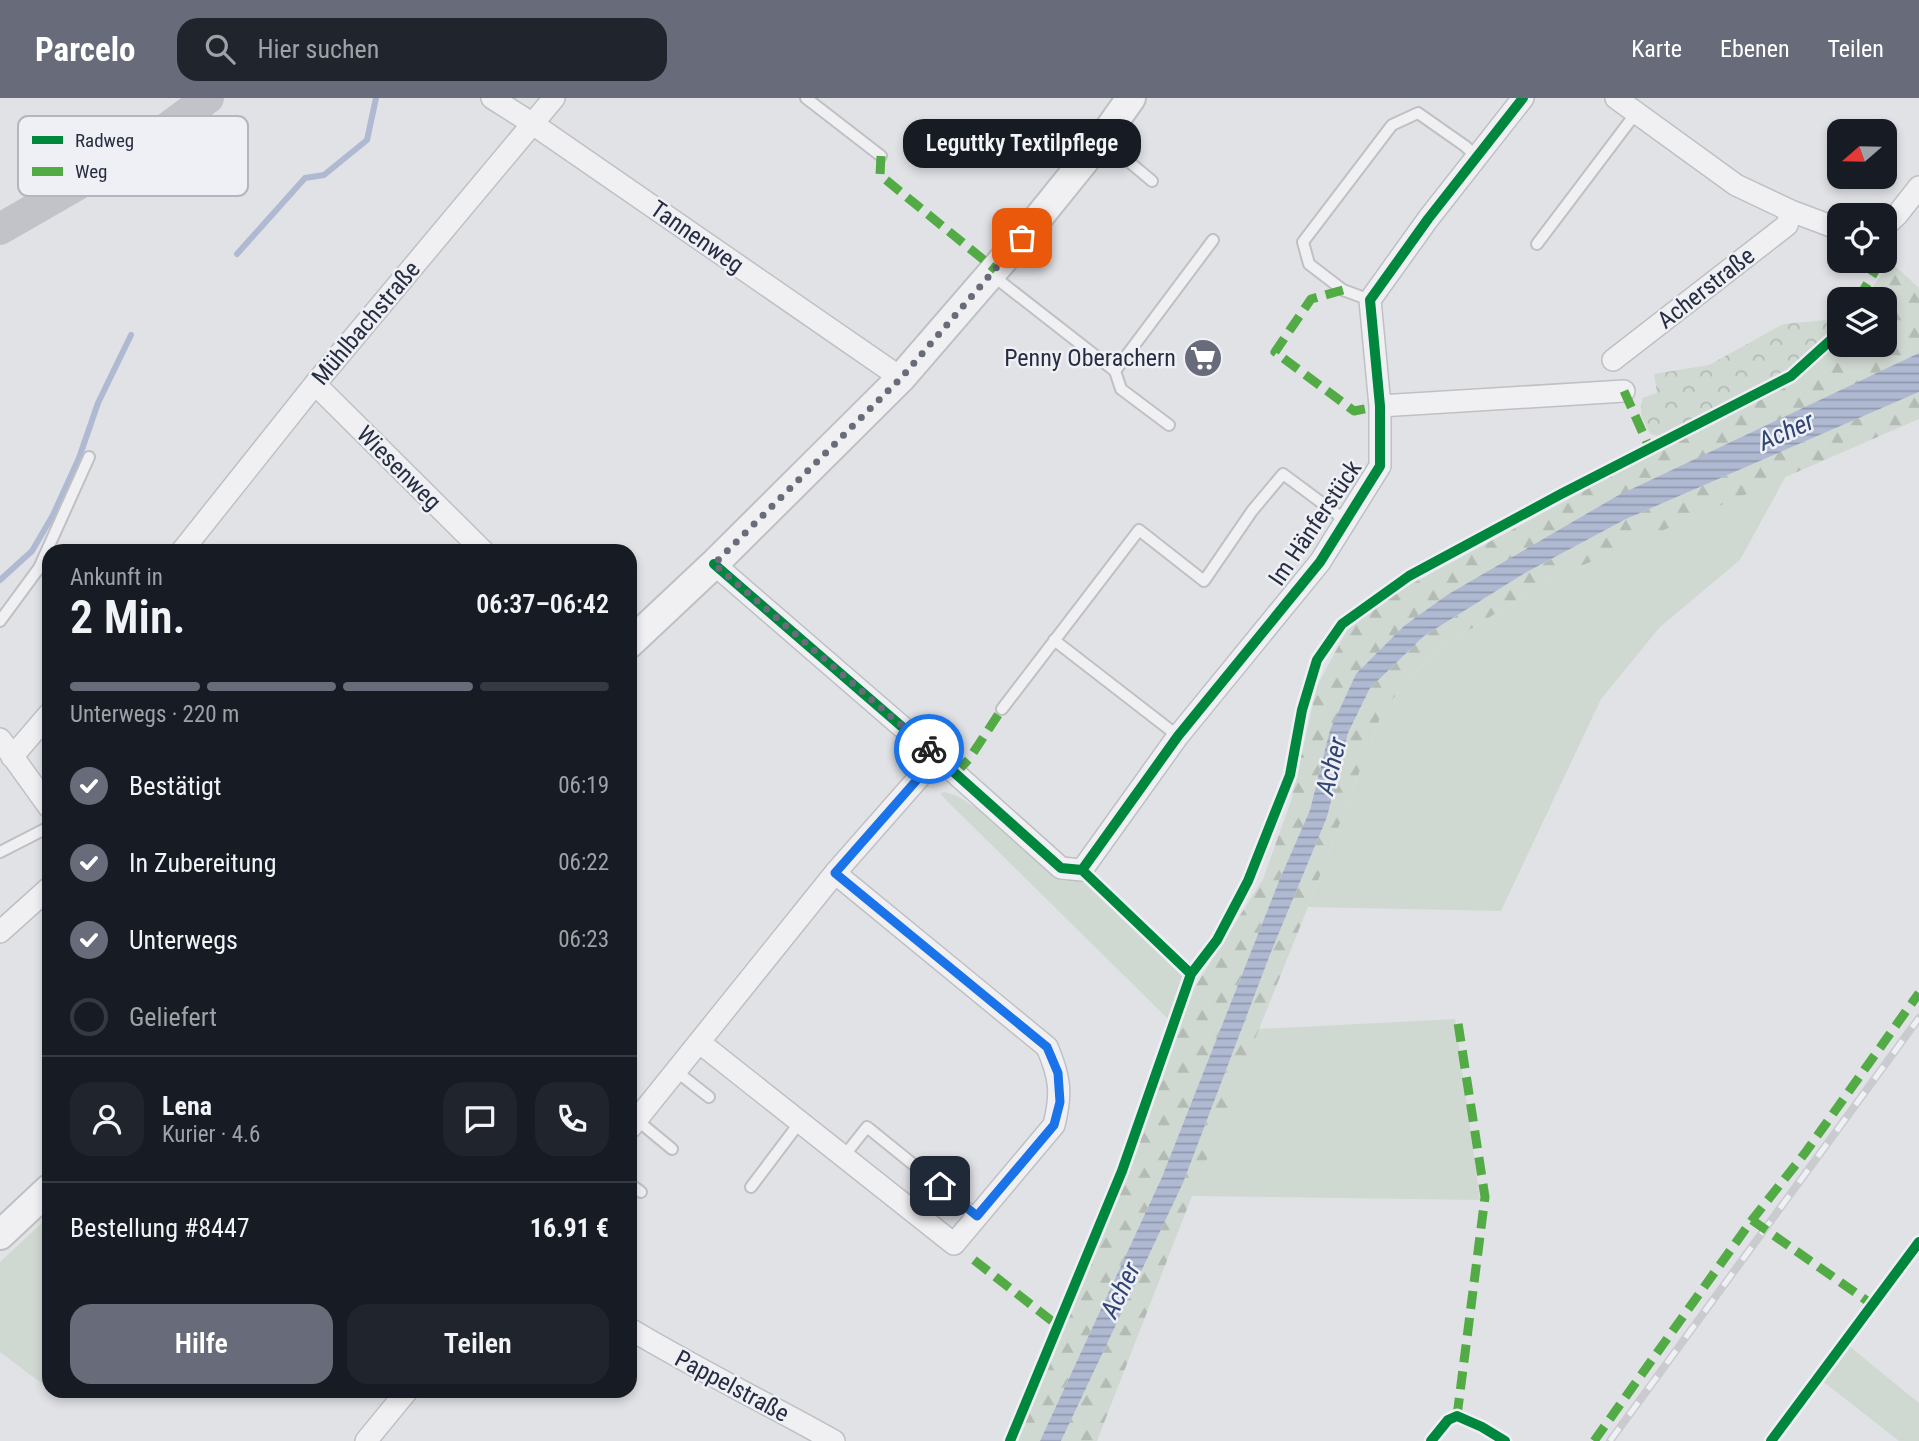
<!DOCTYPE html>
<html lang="de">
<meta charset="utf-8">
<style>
body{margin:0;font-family:"Roboto Condensed",sans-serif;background:#20242c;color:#f1f3f6;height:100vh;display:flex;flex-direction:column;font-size:26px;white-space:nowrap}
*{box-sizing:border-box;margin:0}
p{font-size:23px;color:#9ea1a6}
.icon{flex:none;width:38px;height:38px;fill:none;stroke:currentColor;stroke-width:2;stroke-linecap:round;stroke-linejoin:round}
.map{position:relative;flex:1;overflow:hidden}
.sheet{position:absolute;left:42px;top:446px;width:595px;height:854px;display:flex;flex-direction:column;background:#171b24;border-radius:21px;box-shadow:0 4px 10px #0003}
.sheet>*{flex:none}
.needle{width:46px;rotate:250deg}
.tools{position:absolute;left:1827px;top:21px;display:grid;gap:14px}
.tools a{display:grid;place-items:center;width:70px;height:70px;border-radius:14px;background:#171b24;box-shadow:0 4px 10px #0003;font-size:35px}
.pin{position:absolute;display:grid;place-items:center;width:60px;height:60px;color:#fff;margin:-30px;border-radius:14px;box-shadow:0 4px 10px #0006}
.courier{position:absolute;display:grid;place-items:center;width:70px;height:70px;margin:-35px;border:5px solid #1a73e8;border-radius:50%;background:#fff;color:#222;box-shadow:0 2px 9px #0007}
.bubble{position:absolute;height:49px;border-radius:21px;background:#171b24;box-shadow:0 4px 10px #0003;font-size:23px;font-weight:600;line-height:49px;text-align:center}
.head em{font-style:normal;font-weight:600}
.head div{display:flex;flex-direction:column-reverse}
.head{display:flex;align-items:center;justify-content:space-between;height:119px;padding:0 28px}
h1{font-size:46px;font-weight:600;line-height:52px}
.bar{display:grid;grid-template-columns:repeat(4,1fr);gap:10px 7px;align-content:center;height:84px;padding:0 28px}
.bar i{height:9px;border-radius:5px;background:#363941}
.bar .active{background:#686c7a}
.bar p{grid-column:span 4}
.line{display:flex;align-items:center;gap:18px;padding:0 28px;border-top:2px solid #363941}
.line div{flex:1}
.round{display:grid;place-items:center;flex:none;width:74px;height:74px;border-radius:21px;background:#20242c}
ol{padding:0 28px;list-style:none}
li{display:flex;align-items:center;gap:21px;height:77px}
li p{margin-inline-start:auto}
li .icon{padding:7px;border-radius:50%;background:#686c7a;color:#fff;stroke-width:4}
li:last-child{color:#9ea1a6}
li i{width:38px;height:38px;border:4px solid #363941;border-radius:50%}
.primary-button{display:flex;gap:14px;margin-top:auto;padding:14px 28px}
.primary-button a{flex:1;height:80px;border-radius:21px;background:#686c7a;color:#fff;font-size:28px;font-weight:600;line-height:80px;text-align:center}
.primary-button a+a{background:#20242c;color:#f1f3f6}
header{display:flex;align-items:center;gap:42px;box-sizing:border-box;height:98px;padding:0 35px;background:#686c7a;color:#fff}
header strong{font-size:33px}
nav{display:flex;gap:38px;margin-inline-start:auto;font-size:24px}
.search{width:490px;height:63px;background:#20242c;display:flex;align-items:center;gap:18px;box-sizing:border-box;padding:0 24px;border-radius:21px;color:#9ea1a6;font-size:26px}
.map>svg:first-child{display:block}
.green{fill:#d0d9d1}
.forest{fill:url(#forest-firs)}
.park{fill:url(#park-crowns)}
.water{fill:url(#water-rules)}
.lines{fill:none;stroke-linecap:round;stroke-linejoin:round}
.stream{stroke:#afbad2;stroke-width:6}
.service-casing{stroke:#bfc0c4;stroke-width:14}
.minor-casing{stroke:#bfc0c4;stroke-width:24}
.tertiary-casing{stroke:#bfc0c4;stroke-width:32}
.service{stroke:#f0f0f3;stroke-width:10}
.minor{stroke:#f0f0f3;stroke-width:21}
.tertiary{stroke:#f0f0f3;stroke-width:28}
.secondary{stroke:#c2c3c9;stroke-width:32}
.rail-casing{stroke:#cacbce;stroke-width:8}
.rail{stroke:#eef0f6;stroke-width:5;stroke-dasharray:16;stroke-linecap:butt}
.quiet{stroke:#53ab46;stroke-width:9;stroke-dasharray:18 9;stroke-linecap:butt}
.cycleway-casing{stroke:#eef0f6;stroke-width:15}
.cycleway{stroke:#00873e;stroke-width:10}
.done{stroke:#686c7a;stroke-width:7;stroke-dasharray:0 12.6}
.route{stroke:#1a73e8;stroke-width:9}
.labels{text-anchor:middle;stroke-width:5;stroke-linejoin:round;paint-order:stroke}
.street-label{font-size:24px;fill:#272d40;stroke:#eef0f6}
.poi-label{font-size:24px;fill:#272d40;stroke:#eef0f6;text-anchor:end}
.water-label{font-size:26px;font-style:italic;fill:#314574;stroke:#eef0f6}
.key{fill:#eef0f6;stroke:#b2b6bf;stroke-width:2}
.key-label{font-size:19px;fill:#272d40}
</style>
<header>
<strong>Parcelo</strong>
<div class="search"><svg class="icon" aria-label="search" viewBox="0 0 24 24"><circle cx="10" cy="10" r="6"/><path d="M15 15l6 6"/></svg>Hier suchen</div>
<nav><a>Karte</a><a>Ebenen</a><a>Teilen</a></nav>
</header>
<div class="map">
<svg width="1919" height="1343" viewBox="0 0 1919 1343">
<defs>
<pattern id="forest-firs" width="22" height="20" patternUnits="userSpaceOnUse" patternTransform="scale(1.75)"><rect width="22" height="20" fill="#d0d9d1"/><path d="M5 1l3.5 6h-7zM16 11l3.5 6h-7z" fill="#b3bbb4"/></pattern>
<pattern id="park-crowns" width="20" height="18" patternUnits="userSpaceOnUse" patternTransform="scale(1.75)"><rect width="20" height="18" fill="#d0d9d1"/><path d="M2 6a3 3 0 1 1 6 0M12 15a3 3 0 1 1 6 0" fill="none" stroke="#b3bbb4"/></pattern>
<pattern id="water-rules" width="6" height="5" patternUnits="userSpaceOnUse" patternTransform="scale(1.75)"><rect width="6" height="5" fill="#afbad2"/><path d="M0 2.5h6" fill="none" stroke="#8e98ac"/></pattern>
</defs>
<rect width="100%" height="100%" fill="#e1e2e6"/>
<path class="green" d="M1786 378 1740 462 1660 529 1601 601 1501 813 1308 809 1383 612 1435 553 1551 481Z
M943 694C965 697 972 713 991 715L1064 783H1087L1185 876 1169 922 940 696Z
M1455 921 1480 1102 1192 1098 1258 931Z
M45 1122 49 1125V1291L0 1254V1164Z
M1849 1248 1919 1305V1343H1899L1821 1282Z"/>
<path class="forest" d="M1891 164 1919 190V255L1447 497 1330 632 1310 712 1279 783 1162 1079 1040 1343H1016L1134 1055 1193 892 1263 781 1291 703 1317 588 1347 532 1393 496 1791 281 1831 246 1839 234V247H1885V201H1864Z
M1919 294V321L1551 481 1435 553 1383 612 1308 809 1192 1098 1097 1343H1061L1183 1085 1271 854 1327 719 1348 635 1370 590 1424 538 1525 475 1626 421Z"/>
<path class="park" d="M1826 222 1833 234 1797 267 1666 340 1650 336 1641 317 1642 300 1657 295 1654 276 1709 267 1783 226Z"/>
<path class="water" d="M1919 255V294L1626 421 1525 475 1424 538 1370 590 1348 635 1327 719 1271 854 1183 1085 1061 1343H1040L1162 1079 1279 783 1310 712 1330 632 1356 576 1404 528 1447 497 1617 398Z"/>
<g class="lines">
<path class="stream" d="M237 156 305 80 324 77 367 42 376 0
M0 482 32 453 53 417 79 360 98 305 131 237"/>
<defs>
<path id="service" d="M806 0 881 58
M1103 42 1152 83
M1537 146 1636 15
M992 177 1115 273 1213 142
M1370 202 1343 192 1309 166 1303 144 1392 27 1418 15 1465 48 1477 59
M1115 273 1121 291 1169 327
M0 523 39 470 89 359
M1054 542 1178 638
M1002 611 1139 432 1204 483 1252 413 1283 376 1345 422
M0 754 49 729
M676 973 709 999
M637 1022 672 1051
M844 1058 867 1029 977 1118
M630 1086 641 1094
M751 1089 800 1024"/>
<path id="minor" d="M492 0 533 26 901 280
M1616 0 1736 87 1791 113 1839 131
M1885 128 1897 117 1919 89
M1613 262 1787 127 1791 113
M315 286 483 453
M1380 308 1624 293
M182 453 315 286 554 0
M714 466 937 659 1061 770 1082 772 1178 638 1320 464 1380 368V308L1370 202 1428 121 1523 0
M0 641 49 709
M12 659 49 616
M0 834 49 790
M699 944 954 1146 1054 1027C1062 995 1060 979 1047 949L835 775
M630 1030 835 775 937 659
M630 1231C697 1271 766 1305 834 1343
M366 1343 407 1293"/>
<path id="tertiary" d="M630 545 714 466 901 280 1022 140 1102 41 1131 0
M0 1137 49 1091"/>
</defs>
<use href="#service" class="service-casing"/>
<use href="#minor" class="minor-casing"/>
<use href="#tertiary" class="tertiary-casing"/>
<use href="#service" class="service"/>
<use href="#minor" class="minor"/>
<use href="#tertiary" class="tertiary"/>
<path class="secondary" d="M0 131 139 51 208 0"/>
<defs>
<path id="rail" d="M1610 1343 1919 920"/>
</defs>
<use href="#rail" class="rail-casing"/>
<use href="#rail" class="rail"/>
<path class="quiet" d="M881 58 880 77 996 172
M1885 142V154
M1343 192 1311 201 1275 254 1354 313 1380 308
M1858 201 1881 163
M1624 293 1650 351
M956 675 969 661 1002 611
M1752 1122 1873 1207
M974 1162 1057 1227
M1457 1318 1485 1099 1458 925
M1594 1343 1752 1122 1805 1055 1919 895"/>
<defs>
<path id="cycleway" d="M714 466 937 659 1061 770 1082 772
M1082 772 1178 638 1320 464 1380 368V308L1370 202 1428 121 1523 0
M1082 772 1191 876
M1010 1343 1122 1073 1191 876 1217 842 1248 783 1290 677 1302 612 1317 562 1342 526 1409 478 1561 396 1791 278 1833 240 1839 230
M1431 1343 1448 1322 1457 1318 1482 1329 1505 1343
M1771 1343 1919 1144"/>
</defs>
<use href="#cycleway" class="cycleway-casing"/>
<use href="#cycleway" class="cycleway"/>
</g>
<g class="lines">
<path class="done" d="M929 651 714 466 901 280 1022 140"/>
<path class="route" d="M929 651 937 659 835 775 1047 949 1058 975 1060 1004 1054 1027 977 1118 940 1088"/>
</g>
<defs>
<symbol id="supermarket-disc" viewBox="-11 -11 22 22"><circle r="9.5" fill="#686c7a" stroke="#eef0f6"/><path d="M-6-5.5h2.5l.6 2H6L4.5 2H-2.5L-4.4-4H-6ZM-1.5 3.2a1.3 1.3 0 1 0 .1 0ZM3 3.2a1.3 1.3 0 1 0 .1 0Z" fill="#fff"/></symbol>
</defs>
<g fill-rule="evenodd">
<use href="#supermarket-disc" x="1181" y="238" width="44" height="44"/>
</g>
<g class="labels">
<g class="street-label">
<text transform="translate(697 139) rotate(35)" y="8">Tannenweg</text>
<text transform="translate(1706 190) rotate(-38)" y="8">Acherstraße</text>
<text transform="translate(366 225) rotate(-50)" y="8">Mühlbachstraße</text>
<text transform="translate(399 370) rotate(45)" y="8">Wiesenweg</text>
<text transform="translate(1315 425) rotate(-56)" y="8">Im Hänferstück</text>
<text transform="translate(732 1288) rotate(28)" y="8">Pappelstraße</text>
</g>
<g class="poi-label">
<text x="1176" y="268">Penny Oberachern</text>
</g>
<g class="water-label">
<text transform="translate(1786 333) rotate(-24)" y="9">Acher</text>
<text transform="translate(1331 668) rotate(-76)" y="9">Acher</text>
<text transform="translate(1120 1192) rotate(-64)" y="9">Acher</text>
</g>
</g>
<rect x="18" y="18" width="230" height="80" rx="10" class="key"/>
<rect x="32" y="38" width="31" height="8" fill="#00873e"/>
<rect x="32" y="69" width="31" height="9" fill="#53ab46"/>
<g class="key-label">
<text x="75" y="49">Radweg</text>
<text x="75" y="80">Weg</text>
</g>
</svg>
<div class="tools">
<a><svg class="needle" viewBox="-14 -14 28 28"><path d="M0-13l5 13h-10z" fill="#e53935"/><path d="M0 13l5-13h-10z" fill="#9ea1a6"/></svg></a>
<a><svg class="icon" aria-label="locate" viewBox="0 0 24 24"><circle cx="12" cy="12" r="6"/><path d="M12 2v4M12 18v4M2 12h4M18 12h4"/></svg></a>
<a><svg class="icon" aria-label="layers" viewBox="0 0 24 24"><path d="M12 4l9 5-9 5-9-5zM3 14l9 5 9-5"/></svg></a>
</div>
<div class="pin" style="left:1022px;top:140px;background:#ea580c"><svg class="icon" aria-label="bag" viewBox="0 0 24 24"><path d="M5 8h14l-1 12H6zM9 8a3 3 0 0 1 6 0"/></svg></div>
<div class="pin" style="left:940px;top:1088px;background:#1f2937"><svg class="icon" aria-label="home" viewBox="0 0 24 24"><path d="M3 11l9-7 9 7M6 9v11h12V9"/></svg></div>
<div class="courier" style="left:929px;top:651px"><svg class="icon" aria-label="bike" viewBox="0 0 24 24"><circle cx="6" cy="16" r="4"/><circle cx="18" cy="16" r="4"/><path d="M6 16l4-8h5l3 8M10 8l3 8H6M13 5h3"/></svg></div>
<div class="bubble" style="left:903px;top:21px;width:238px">Leguttky Textilpflege</div>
<section class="sheet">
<div class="head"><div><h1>2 Min.</h1><p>Ankunft in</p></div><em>06:37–06:42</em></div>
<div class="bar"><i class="active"></i><i class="active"></i><i class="active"></i><i></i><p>Unterwegs · 220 m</p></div>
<ol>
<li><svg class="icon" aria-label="check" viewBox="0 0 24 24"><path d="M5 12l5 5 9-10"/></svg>Bestätigt<p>06:19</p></li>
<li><svg class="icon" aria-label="check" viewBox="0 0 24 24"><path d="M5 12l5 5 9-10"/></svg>In Zubereitung<p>06:22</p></li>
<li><svg class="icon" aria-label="check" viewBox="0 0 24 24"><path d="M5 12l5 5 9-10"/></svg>Unterwegs<p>06:23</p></li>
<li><i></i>Geliefert</li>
</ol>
<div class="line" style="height:126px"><a class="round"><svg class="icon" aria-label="person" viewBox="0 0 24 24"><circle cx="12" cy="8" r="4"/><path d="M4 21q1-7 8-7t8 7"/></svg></a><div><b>Lena</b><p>Kurier · 4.6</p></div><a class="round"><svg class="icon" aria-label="chat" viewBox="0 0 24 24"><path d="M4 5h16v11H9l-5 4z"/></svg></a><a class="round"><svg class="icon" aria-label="phone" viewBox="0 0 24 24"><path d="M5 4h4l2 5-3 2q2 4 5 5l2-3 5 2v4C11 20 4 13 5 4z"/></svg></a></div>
<div class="line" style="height:91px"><div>Bestellung #8447</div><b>16.91 €</b></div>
<div class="primary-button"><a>Hilfe</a><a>Teilen</a></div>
</section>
</div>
